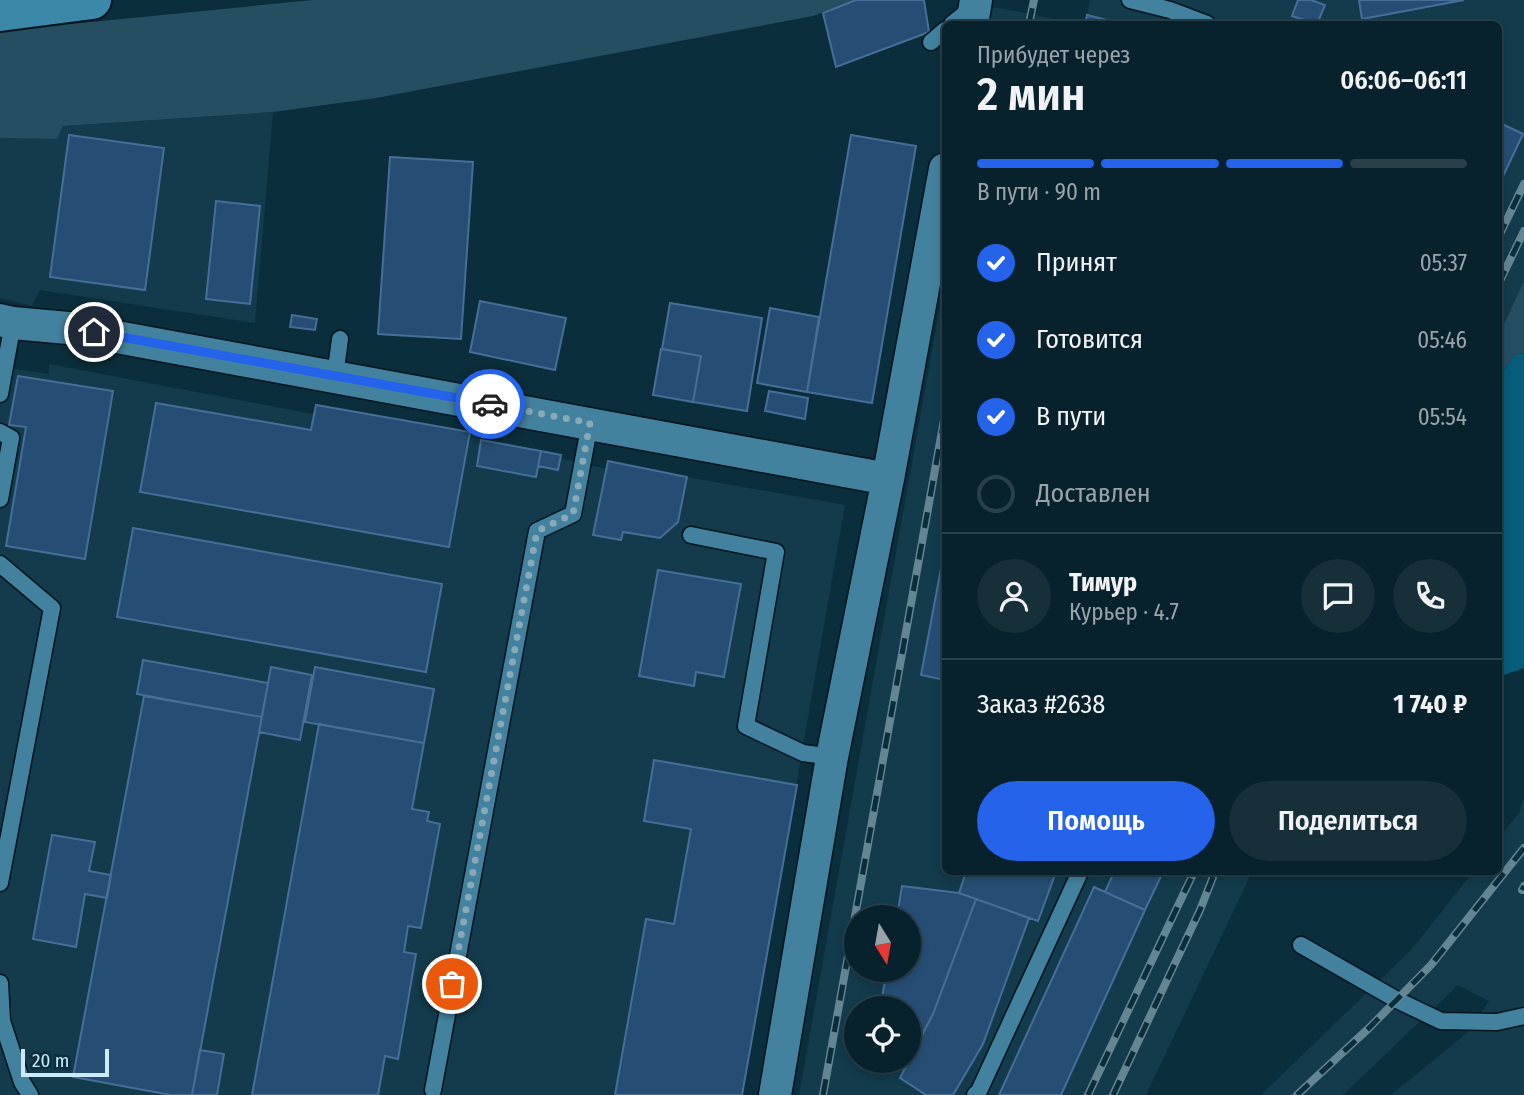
<!DOCTYPE html>
<html lang="ru">
<meta charset="utf-8">
<style>
body{margin:0;font-family:"Fira Sans Condensed",sans-serif;background:#162f39;color:#f1f3f6;height:100vh;display:flex;flex-direction:column;font-size:26px;white-space:nowrap}
*{box-sizing:border-box;margin:0}
p{font-size:23px;color:#98a4aa}
.icon{flex:none;width:38px;height:38px;fill:none;stroke:currentColor;stroke-width:2;stroke-linecap:round;stroke-linejoin:round}
.map{position:relative;flex:1;overflow:hidden}
.sheet{position:absolute;left:942px;top:21px;width:560px;height:854px;display:flex;flex-direction:column;background:#08222d;border-radius:10px;box-shadow:0 4px 10px #0003,0 0 0 2px #293f49}
.sheet>*{flex:none}
.needle{width:46px;rotate:169deg}
.buttons{position:absolute;left:844px;top:905px;display:grid;gap:14px}
.buttons a{display:grid;place-items:center;width:77px;height:77px;border-radius:50%;background:#08222d;box-shadow:0 4px 10px #0003,0 0 0 2px #293f49;font-size:35px}
.scale{position:absolute;left:21px;bottom:18px;width:88px;box-sizing:border-box;padding-left:7px;border:4px solid #cbebfa;border-top:0;font-size:19px;line-height:24px;white-space:nowrap;color:#cbebfa;-webkit-text-stroke:5px #0b2e3c;paint-order:stroke}
.pin{position:absolute;display:grid;place-items:center;width:60px;height:60px;color:#fff;margin:-30px;border:4px solid #fff;border-radius:50%;box-shadow:0 2px 7px #0007}
.courier{position:absolute;display:grid;place-items:center;width:70px;height:70px;margin:-35px;border:5px solid #2563eb;border-radius:50%;background:#fff;color:#222;box-shadow:0 2px 9px #0007}
.head em{font-style:normal;font-weight:600}
.head div{display:flex;flex-direction:column-reverse}
.head{display:flex;align-items:center;justify-content:space-between;height:119px;padding:0 35px}
h1{font-size:46px;font-weight:600;line-height:52px}
.bar{display:grid;grid-template-columns:repeat(4,1fr);gap:10px 7px;align-content:center;height:84px;padding:0 35px}
.bar i{height:9px;border-radius:5px;background:#293f49}
.bar .active{background:#2563eb}
.bar p{grid-column:span 4}
.line{display:flex;align-items:center;gap:18px;padding:0 35px;border-top:2px solid #293f49}
.line div{flex:1}
.round{display:grid;place-items:center;flex:none;width:74px;height:74px;border-radius:37px;background:#162f39}
ol{padding:0 35px;list-style:none}
li{display:flex;align-items:center;gap:21px;height:77px}
li p{margin-inline-start:auto}
li .icon{padding:7px;border-radius:50%;background:#2563eb;color:#fff;stroke-width:4}
li:last-child{color:#98a4aa}
li i{width:38px;height:38px;border:4px solid #293f49;border-radius:50%}
.cta{display:flex;gap:14px;margin-top:auto;padding:14px 35px}
.cta a{flex:1;height:80px;border-radius:42px;background:#2563eb;color:#fff;font-size:28px;font-weight:600;line-height:80px;text-align:center}
.cta a+a{background:#162f39;color:#f1f3f6}
.map>svg:first-child{display:block}
.built{fill:#133b4c;fill-rule:evenodd}
.green{fill:#254f61}
.forest{fill:#065c79}
.building{fill:#264e74;stroke:#466f97;stroke-width:2}
.lines{fill:none;stroke-linecap:round;stroke-linejoin:round}
.service-casing{stroke:#03151e;stroke-width:19}
.minor-casing{stroke:#03151e;stroke-width:35}
.primary-casing{stroke:#03151e;stroke-width:42}
.service{stroke:#43829e;stroke-width:16}
.minor{stroke:#43829e;stroke-width:32}
.primary{stroke:#3b88a9;stroke-width:38}
.rail-casing{stroke:#648594;stroke-width:8}
.rail{stroke:#0b2e3c;stroke-width:5;stroke-dasharray:16;stroke-linecap:butt}
.done{stroke:#88a9b8;stroke-width:7;stroke-dasharray:0 12.6}
.route{stroke:#2563eb;stroke-width:9}
</style>
<div class="map">
<svg width="1524" height="1095" viewBox="0 0 1524 1095">
<rect width="100%" height="100%" fill="#0b2e3c"/>
<path class="built" d="M1090 0H1524V281L1498 337V24H1085Z
M993 7 1031 14 1077 24H990Z
M273 112 255 323 40 290 32 306 0 298V138L56 139 63 126Z
M945 278V872H1252L1146 1095H799ZM856 917H908V970H856ZM856 1008H908V1060H856Z
M49 364 313 414 316 405 470 432 481 440 607 469 594 535 620 540 623 532 660 538 678 522 687 477 845 505 742 1095H0V367L49 374Z
M1524 798V1095H1391L1468 1032 1489 1001 1458 985 1343 1095H1261L1411 950 1473 872H1498V839L1519 813Z"/>
<path class="green" d="M313 0H856L813 16 376 98 273 112 63 126 57 139 0 138V31Z
M1524 281V353L1515 355 1498 377V337Z"/>
<path class="forest" d="M1524 353V668L1498 677V377L1515 355Z"/>
<path class="building" d="M856 0H924L929 32 836 67 823 13Z
M1298 0H1311L1325 5 1317 24 1292 16Z
M1359 0H1464L1362 19Z
M1087 15 1123 24H1085Z
M1498 122 1523 134 1498 187Z
M69 135 164 148 145 290 50 277Z
M851 135 916 146 872 403 807 392Z
M390 157 473 162 461 339 378 334Z
M216 201 260 206 250 304 206 299Z
M480 301 566 318 555 370 470 352Z
M670 303 762 318 747 411 693 402 701 356 662 349Z
M770 308 819 317 807 392 757 383Z
M292 315 317 319 315 330 290 327Z
M661 349 701 356 693 402 653 395Z
M18 376 113 391 85 559 6 546 26 427 9 425Z
M769 391 808 398 805 419 765 411Z
M156 403 311 430 316 405 470 432 449 547 140 492Z
M481 440 541 451 536 477 477 466Z
M541 451 561 455 558 470 538 466Z
M608 461 687 477 678 522 660 538 623 532 621 540 593 535Z
M133 528 442 584 426 672 117 617Z
M945 547V680L921 675Z
M658 570 741 584 724 677 696 672 694 686 639 676Z
M143 660 268 683 262 717 137 694Z
M271 667 312 675 300 740 259 732Z
M315 667 434 689 424 743 305 722Z
M144 696 262 717 192 1095H171L73 1077Z
M319 724 424 743 412 809 429 812 427 821 440 824 421 928 408 926 404 952 416 954 398 1059 385 1056 378 1095H252Z
M654 760 797 785 742 1095H615L646 919 674 924 691 829 644 821Z
M52 835 95 842 89 871 111 875 107 898 85 894 76 947 33 939Z
M966 872H1056L1038 921 959 893Z
M1114 872H1163L1145 910 1105 892Z
M902 886 959 893 976 899 933 1014 904 1069 870 1064 871 1060H908V1008H880L887 970H908V917H897Z
M1094 887 1145 910 1061 1095H999Z
M976 899 1029 918 983 1044 953 1095H926L900 1078 933 1014Z
M200 1050 224 1054 217 1095H192Z"/>
<g class="lines">
<defs>
<path id="service" d="M1130 0 1170 10 1207 24
M952 24 973 7
M931 42 945 30
M335 376 340 339
M0 394 13 323
M0 432 11 438 0 499
M691 535 776 552 746 726 803 753 832 757
M0 564 52 608 0 883
M1301 945 1397 1000 1441 1021 1497 1022 1524 1016
M0 983 2 1021 22 1082 30 1095
M433 1090 537 531 573 514 590 423
M975 1095 979 1091 1080 872"/>
<path id="minor" d="M972 24 976 0
M0 320 13 323 68 328 888 479
M775 1095 832 757 888 479 945 169"/>
<path id="primary" d="M0 12 92 0"/>
</defs>
<use href="#service" class="service-casing"/>
<use href="#minor" class="minor-casing"/>
<use href="#primary" class="primary-casing"/>
<use href="#service" class="service"/>
<use href="#minor" class="minor"/>
<use href="#primary" class="primary"/>
<defs>
<path id="rail" d="M1029 24 1034 0
M1498 238 1524 184
M1498 285 1524 231
M1522 890 1524 886
M823 1095 945 414
M1088 1095 1194 872
M1113 1095 1200 910 1215 872
M1297 1095 1369 1028 1431 965 1524 848"/>
</defs>
<use href="#rail" class="rail-casing"/>
<use href="#rail" class="rail"/>
</g>
<g class="lines">
<path class="done" d="M452 984 537 531 573 514 590 423 490 404"/>
<path class="route" d="M94 332 490 404"/>
</g>
</svg>
<div class="buttons">
<a><svg class="needle" viewBox="-14 -14 28 28"><path d="M0-13l5 13h-10z" fill="#e53935"/><path d="M0 13l5-13h-10z" fill="#98a4aa"/></svg></a>
<a><svg class="icon" aria-label="locate" viewBox="0 0 24 24"><circle cx="12" cy="12" r="6"/><path d="M12 2v4M12 18v4M2 12h4M18 12h4"/></svg></a>
</div>
<div class="scale">20 m</div>
<div class="pin" style="left:452px;top:984px;background:#ea580c"><svg class="icon" aria-label="bag" viewBox="0 0 24 24"><path d="M5 8h14l-1 12H6zM9 8a3 3 0 0 1 6 0"/></svg></div>
<div class="pin" style="left:94px;top:332px;background:#1f2937"><svg class="icon" aria-label="home" viewBox="0 0 24 24"><path d="M3 11l9-7 9 7M6 9v11h12V9"/></svg></div>
<div class="courier" style="left:490px;top:404px"><svg class="icon" aria-label="car" viewBox="0 0 24 24"><path d="M5 17H2v-5l4-1 3-4h7l3 4 3 1v5h-3M9 17h6M6 11h13"/><circle cx="7" cy="17" r="2"/><circle cx="17" cy="17" r="2"/></svg></div>
<section class="sheet">
<div class="head"><div><h1>2 мин</h1><p>Прибудет через</p></div><em>06:06–06:11</em></div>
<div class="bar"><i class="active"></i><i class="active"></i><i class="active"></i><i></i><p>В пути · 90 m</p></div>
<ol>
<li><svg class="icon" aria-label="check" viewBox="0 0 24 24"><path d="M5 12l5 5 9-10"/></svg>Принят<p>05:37</p></li>
<li><svg class="icon" aria-label="check" viewBox="0 0 24 24"><path d="M5 12l5 5 9-10"/></svg>Готовится<p>05:46</p></li>
<li><svg class="icon" aria-label="check" viewBox="0 0 24 24"><path d="M5 12l5 5 9-10"/></svg>В пути<p>05:54</p></li>
<li><i></i>Доставлен</li>
</ol>
<div class="line" style="height:126px"><a class="round"><svg class="icon" aria-label="person" viewBox="0 0 24 24"><circle cx="12" cy="8" r="4"/><path d="M4 21q1-7 8-7t8 7"/></svg></a><div><b>Тимур</b><p>Курьер · 4.7</p></div><a class="round"><svg class="icon" aria-label="chat" viewBox="0 0 24 24"><path d="M4 5h16v11H9l-5 4z"/></svg></a><a class="round"><svg class="icon" aria-label="phone" viewBox="0 0 24 24"><path d="M5 4h4l2 5-3 2q2 4 5 5l2-3 5 2v4C11 20 4 13 5 4z"/></svg></a></div>
<div class="line" style="height:91px"><div>Заказ #2638</div><b>1 740 ₽</b></div>
<div class="cta"><a>Помощь</a><a>Поделиться</a></div>
</section>
</div>
